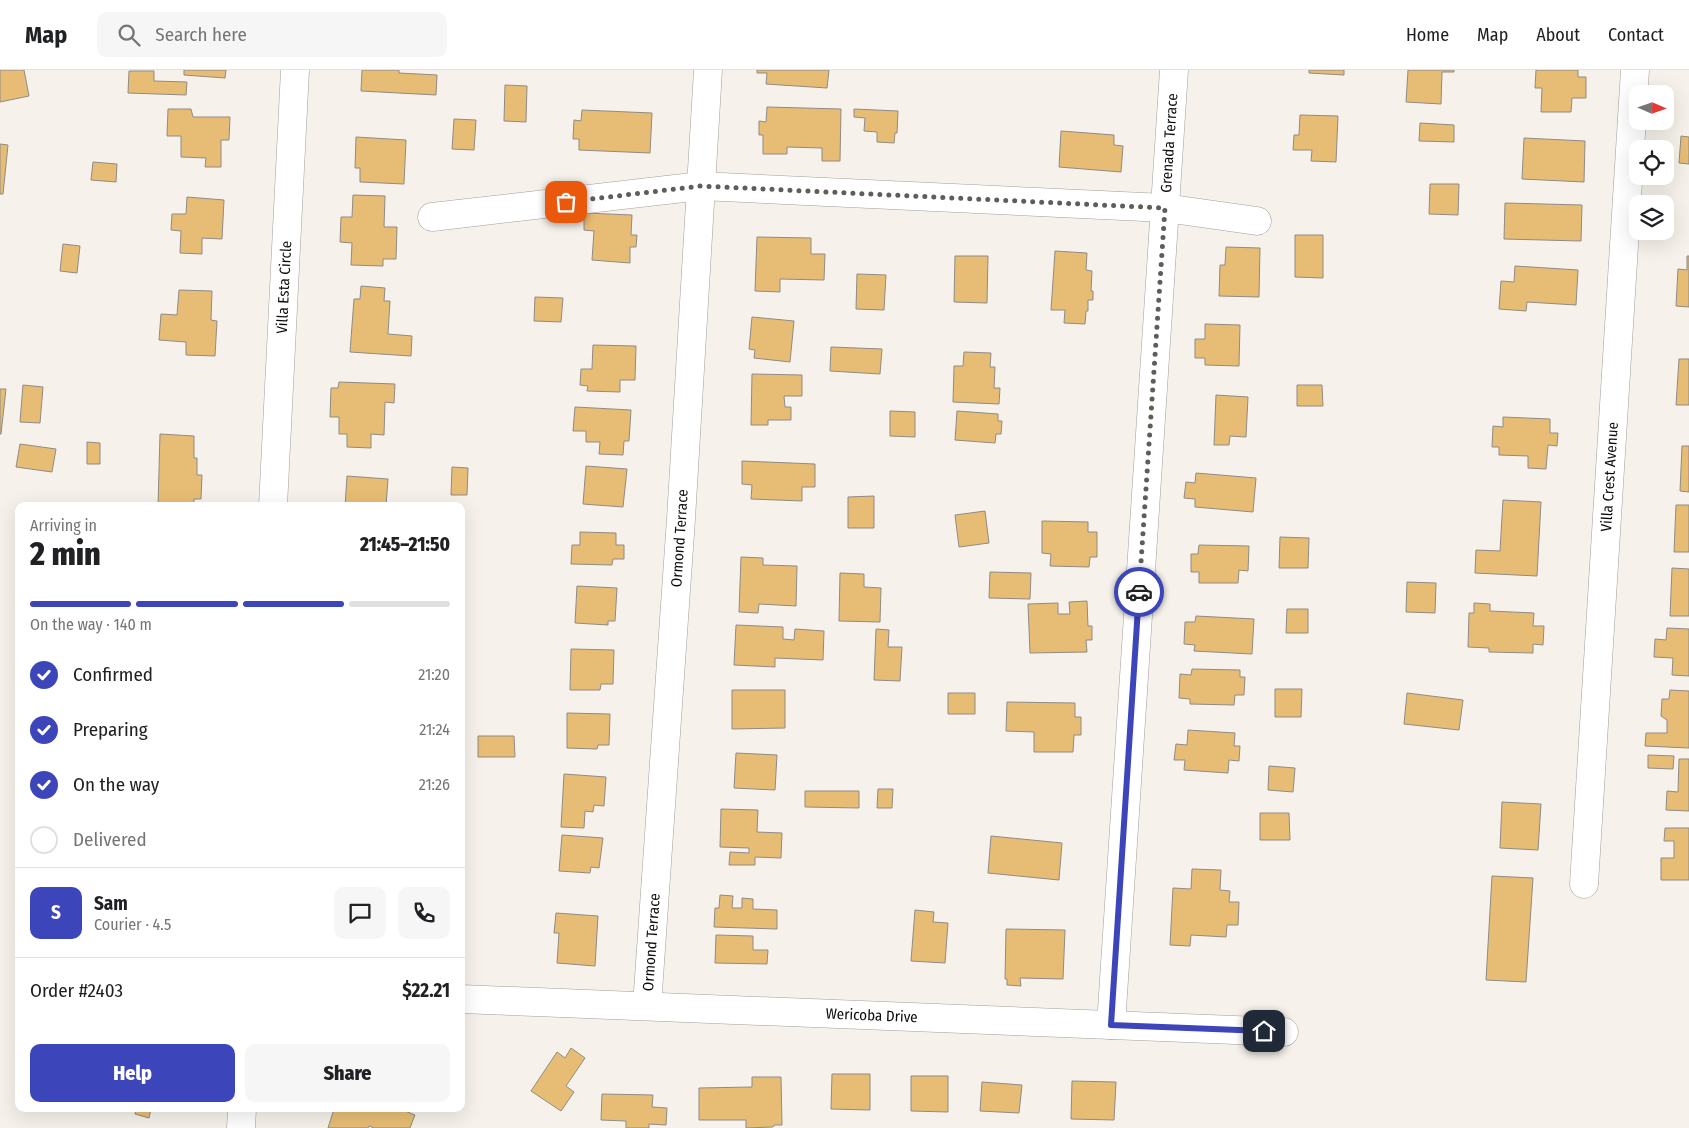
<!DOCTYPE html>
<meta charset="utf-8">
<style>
body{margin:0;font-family:"Fira Sans Condensed",sans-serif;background:#f6f6f6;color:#202124;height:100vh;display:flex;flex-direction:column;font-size:19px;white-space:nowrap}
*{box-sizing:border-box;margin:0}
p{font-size:16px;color:#757577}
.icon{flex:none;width:28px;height:28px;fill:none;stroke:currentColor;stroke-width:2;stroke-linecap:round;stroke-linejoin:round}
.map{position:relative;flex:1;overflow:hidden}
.sheet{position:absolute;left:15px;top:432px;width:450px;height:610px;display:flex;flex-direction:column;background:#fff;border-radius:10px;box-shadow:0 5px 20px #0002}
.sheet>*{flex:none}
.needle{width:32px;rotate:92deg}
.buttons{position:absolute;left:1629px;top:15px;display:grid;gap:10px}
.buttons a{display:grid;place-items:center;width:45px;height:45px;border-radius:10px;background:#fff;box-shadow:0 5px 20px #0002;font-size:25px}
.pin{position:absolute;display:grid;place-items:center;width:42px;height:42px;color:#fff;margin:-21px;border-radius:10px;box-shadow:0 2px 8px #0006}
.courier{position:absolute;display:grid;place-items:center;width:50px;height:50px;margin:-25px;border:4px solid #3c45b9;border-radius:50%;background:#fff;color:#222;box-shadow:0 1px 6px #0007}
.overview em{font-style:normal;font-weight:800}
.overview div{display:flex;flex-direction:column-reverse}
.overview{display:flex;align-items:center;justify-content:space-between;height:85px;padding:0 15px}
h1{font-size:32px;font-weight:800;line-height:38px}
.bar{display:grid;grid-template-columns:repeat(4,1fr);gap:8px 5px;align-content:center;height:60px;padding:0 15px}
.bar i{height:6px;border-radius:4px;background:#e0e0e0}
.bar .current{background:#3c45b9}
.bar p{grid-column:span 4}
.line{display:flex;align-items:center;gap:12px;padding:0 15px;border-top:1px solid #e0e0e0}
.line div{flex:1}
.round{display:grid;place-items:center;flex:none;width:52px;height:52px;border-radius:10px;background:#f6f6f6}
ol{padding:0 15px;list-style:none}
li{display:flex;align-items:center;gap:15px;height:55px}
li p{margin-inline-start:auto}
li .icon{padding:5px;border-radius:50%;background:#3c45b9;color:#fff;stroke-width:4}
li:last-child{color:#757577}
li i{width:28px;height:28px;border:2px solid #e0e0e0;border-radius:50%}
.button{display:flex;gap:10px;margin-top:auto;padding:10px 15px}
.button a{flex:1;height:58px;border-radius:10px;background:#3c45b9;color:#fff;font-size:20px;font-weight:800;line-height:58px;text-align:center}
.button a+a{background:#f6f6f6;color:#202124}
header{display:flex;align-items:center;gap:30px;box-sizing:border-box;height:70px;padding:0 25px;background:#fff;border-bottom:1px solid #e0e0e0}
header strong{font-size:24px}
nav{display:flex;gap:28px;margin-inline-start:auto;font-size:18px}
.search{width:350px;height:45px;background:#f6f6f6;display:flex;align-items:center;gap:12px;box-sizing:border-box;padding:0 18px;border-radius:10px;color:#757577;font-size:19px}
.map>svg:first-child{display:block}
.building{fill:#e7bd75;stroke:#8f8b85}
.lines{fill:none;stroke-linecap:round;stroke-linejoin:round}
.minor-casing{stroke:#a39f99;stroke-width:29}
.minor{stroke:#fff;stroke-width:28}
.done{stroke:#5f5c59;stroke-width:5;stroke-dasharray:0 9}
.route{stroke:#3c45b9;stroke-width:6}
.labels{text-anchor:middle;stroke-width:4.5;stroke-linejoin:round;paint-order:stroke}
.street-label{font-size:15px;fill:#0e0c0a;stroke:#fff}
</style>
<header>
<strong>Map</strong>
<div class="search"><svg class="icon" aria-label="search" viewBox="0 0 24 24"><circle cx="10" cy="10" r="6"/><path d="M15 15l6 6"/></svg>Search here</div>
<nav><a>Home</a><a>Map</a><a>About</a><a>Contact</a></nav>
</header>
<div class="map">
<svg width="1689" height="1058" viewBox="0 0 1689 1058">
<rect width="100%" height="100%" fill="#f6f2eb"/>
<path class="building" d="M0 0H24L29 26 0 32Z
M184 0H226L225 8 184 5Z
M362 0H399V3L437 5 436 25 361 21Z
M757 0H829L827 18 766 14 767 3H757Z
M1309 0H1344V5L1309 3Z
M1408 0H1454V2H1442L1441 34 1406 32Z
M1536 0H1578V7H1586V28H1572L1571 42H1541L1542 18H1535Z
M129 1H154V11L187 12 186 25 128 23Z
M505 15 527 16 526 52 504 51Z
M767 37 841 39 840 91H822V78L787 77V84H763V65H759V51L766 52Z
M168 39H191L193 47H230L229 70H221V97H205L206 88 181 87V66H167Z
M854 39 898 41 897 63H895L894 73 877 72V62L864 61 865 48 854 47Z
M582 40 652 43 650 83 579 80V69H573L574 50 581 51Z
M1300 45 1338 46 1336 92 1311 91 1312 80H1293L1294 65H1299Z
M454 49 476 50 474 80 452 79Z
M1420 53 1454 55V72L1419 71Z
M1061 61 1114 65V75L1123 76 1121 102 1059 97Z
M1681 66 1689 67V94L1679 93Z
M356 67 406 70 404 114 360 112V98H355Z
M1524 68 1585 71 1584 112 1522 109Z
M0 74 8 75 3 124H0Z
M93 92 117 94 116 112 91 110Z
M1430 114H1459L1458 145 1429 144Z
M353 125 385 126 384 157H397L396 189H383V196L351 195 352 173 340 172 341 147H352Z
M187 127 224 130 222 169 202 168V184L180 183 181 161 171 160 172 144H186Z
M1505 133 1582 135 1581 171 1504 169Z
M584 143 632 145 631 165H637L636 177H630V193L592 190 594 161 584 160Z
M1295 165H1323V208L1295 207Z
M757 167 811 168V184H825L824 210 780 209V222L755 221Z
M63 174 80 176 77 203 60 201Z
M1226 177 1260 178 1259 227 1219 226 1220 195H1225Z
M1055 181 1087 183 1086 200 1092 201 1091 221H1093V230H1088V241H1086L1085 254 1064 253 1065 240H1051Z
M955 186H988L987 233 954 232Z
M1687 186H1689V237L1676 236 1678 199 1687 200Z
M1515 196 1578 200 1576 235 1527 232 1526 241 1499 239 1501 211 1514 212Z
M857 204 886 205 884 240 856 239Z
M361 216 385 218 384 231H390L388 264 412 266 411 286 350 282 354 229H360Z
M179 220 212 221 211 250 217 251 215 286 186 285V272L159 270 161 244 177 245Z
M535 227 563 228 561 252 534 251Z
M752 247 794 251 790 292 754 288 755 280 749 279Z
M1205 254 1240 255 1239 296 1205 295V288H1195V269H1205Z
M593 275 636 276 635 310H620V322L587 321 588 316 580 315 581 299H592Z
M831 277 882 279 880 304 830 301Z
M964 282 991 283 990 297H995L994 318H1000L999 334 953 332 954 296H963Z
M1679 289H1689V335H1676Z
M752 304 802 305V326H784L785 337H791V350H768V355H751Z
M339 312 395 314 394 333 385 332 384 365 371 364V378L347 377V364H339V347H330L331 318H338Z
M23 315 43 317 40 353 20 352Z
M1297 315H1322L1323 336H1297Z
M0 319H6L1 364H0Z
M1216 325 1248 327 1246 367 1230 366 1229 375H1214Z
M575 337 631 340 629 371H624L623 385 599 384 600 372H586V361H573Z
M890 341 915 342V367L890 366Z
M957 341 998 344V351H1002L1001 364H996L995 373 955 370Z
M1503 347 1550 349V363H1558L1557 376 1548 375 1546 399 1528 398V386L1499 385V377H1492L1493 356 1503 357Z
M160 364 194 366V388H197V405H202L201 429H194V436H158Z
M87 372 100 373V394H87Z
M20 374 56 379 52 402 16 397Z
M1682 376H1689V422L1680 421Z
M742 391 815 394V417H802V431L751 429 752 415 742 414Z
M586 396 627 399 623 437 583 434Z
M452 397 468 398 467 425H451Z
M1196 403 1256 408 1253 442 1195 437V429L1184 428 1186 412 1195 413Z
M347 406 388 409 386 436H345Z
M874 426V458H848V427Z
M1503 430 1541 432 1537 506 1475 503 1476 480 1500 481Z
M1676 435H1689V482H1674Z
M985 441 989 473 959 477 955 445Z
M1042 451 1088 452V462H1097V487H1090L1089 497 1050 496 1051 484 1042 483Z
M580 462 616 463V475H624V489H613L612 495 571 494 572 475H580Z
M1280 467 1309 468 1308 498H1279Z
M1199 475 1249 476 1248 501 1239 500 1238 513H1199V502H1191V484H1198Z
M741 487 763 488V495L797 496 796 536 759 534 758 543 739 542Z
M1672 498 1689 499V546H1670Z
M990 502 1031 503 1030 529 989 528Z
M840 503 864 504V517L881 518 880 552 839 551Z
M1407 512 1436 513 1435 543 1406 542Z
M577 516 617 518 615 551H608V555L575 553Z
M1087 531 1088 556H1092V570H1086L1087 582 1030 583 1028 534 1058 533V544H1070L1069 532Z
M1474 533 1490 534V541L1534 543 1533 556H1544L1543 575 1533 574V583L1489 582V578L1468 577 1469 543H1474Z
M1287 539H1308V563H1286Z
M1196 546 1254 549 1252 584 1194 581 1195 575 1184 574 1185 552H1195Z
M736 555 783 557V569L794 570 795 559 824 561 823 590 775 588V597L734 595Z
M1667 558 1689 559V606L1672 605 1673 588 1654 587 1655 569 1666 570Z
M876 559 889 560 888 577H902L900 611 874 610Z
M571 579 614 580 613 614H601L600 620H570Z
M1192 599 1240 600V607H1245L1244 625H1235L1234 635 1190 634V629L1179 628 1180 604 1191 605Z
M1275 619H1302L1301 647H1275Z
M732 620H785V658L732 659Z
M1670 620 1689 621V678L1645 676 1646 663H1667V650L1661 646 1662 629H1669Z
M948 623H975V644H948Z
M1407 623 1463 630 1459 660 1404 654Z
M1007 632 1075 633V647H1081V665H1074L1073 682H1034V662L1006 661Z
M567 643 610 644 609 675H598L597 679 567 678Z
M461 652 464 653 463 685H461Z
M1188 660 1235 663 1234 676H1240L1239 691 1229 690 1228 703 1184 700 1185 690H1174L1176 674 1187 675Z
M478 666H514L515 687H478Z
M736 683 777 685 775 720 734 718Z
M1648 685 1674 686 1673 699 1648 698Z
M1679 689H1689V741L1666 740 1667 721 1678 722Z
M1269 696 1295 698 1293 722 1268 720Z
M564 704 606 707 604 736 594 735 593 742 585 741 584 758 561 757Z
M878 719H893L892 738H877Z
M805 721H859V738L805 737Z
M1502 732 1541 734 1538 780 1500 778Z
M721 739 758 740 757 762 782 763 781 788 755 787V795H729L730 782 749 783V778L720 777Z
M1260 743H1289L1290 770H1260Z
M1665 758H1689V810H1661V788H1674V771H1664Z
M562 765 603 768 599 798 591 797 590 803 559 801Z
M991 766 1062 773 1059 810 988 803Z
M1192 799 1221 800 1220 820 1230 821 1229 832H1239L1238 855H1227L1226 867 1191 865 1190 876 1170 875 1173 818 1191 819Z
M1492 806 1533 808 1526 912 1486 910Z
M720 825 733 826 732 838H742V828L753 829V839L777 840V859L714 857 715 838H719Z
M915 840 934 842 933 852 948 853 945 893 911 891Z
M556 843 598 846 595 896 557 893 559 863H554Z
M1006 859 1065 860 1063 909 1020 908 1021 916 1007 915V909H1005Z
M716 865 753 866V880H768L767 894 715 893Z
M571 978 585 988 566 1016 574 1022 561 1041 531 1021 557 982 565 988Z
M832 1004H870V1040L831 1039Z
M911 1006H948V1042L911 1041Z
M752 1007H781L782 1055H774L773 1057 746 1058V1050H699V1018L752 1017Z
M1072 1011 1116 1012 1114 1050 1071 1049Z
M982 1012 1022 1015 1019 1043 980 1041Z
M602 1024 653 1025 652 1037 667 1038 666 1055 649 1054V1058H626V1051L601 1050Z
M136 1039H159V1041L151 1039 149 1048 135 1044Z
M334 1039H400L415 1045 410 1058H374L369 1056 368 1058H328Z"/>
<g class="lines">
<defs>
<g id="minor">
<path d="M432 147 701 116 1165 138 1257 151"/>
<path id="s1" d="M273 436 295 0"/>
<path id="s2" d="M1584 814 1635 0"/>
<path id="s3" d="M461 929 1284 962"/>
<path id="s4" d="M647 936 681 449 708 0"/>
<path id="s5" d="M1111 955 1174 0"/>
<path d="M241 1058 242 1039"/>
</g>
</defs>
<use href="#minor" class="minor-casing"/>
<use href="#minor" class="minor"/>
</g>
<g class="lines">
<path class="done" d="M566 132 701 116 1165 138 1139 522"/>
<path class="route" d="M1139 522 1111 955 1264 961"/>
</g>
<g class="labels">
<g class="street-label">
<text dy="5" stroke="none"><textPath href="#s5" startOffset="884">Grenada Terrace</textPath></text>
<text dy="5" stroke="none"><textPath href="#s1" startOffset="219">Villa Esta Circle</textPath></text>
<text dy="5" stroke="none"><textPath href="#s2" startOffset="408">Villa Crest Avenue</textPath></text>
<text dy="5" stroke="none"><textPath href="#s4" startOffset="469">Ormond Terrace</textPath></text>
<text dy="5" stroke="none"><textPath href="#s4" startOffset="64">Ormond Terrace</textPath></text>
<text dy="5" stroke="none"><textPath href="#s3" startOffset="411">Wericoba Drive</textPath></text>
</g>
</g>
</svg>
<div class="buttons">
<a><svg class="needle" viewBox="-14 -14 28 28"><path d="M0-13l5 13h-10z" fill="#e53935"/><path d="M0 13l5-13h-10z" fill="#757577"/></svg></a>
<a><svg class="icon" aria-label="locate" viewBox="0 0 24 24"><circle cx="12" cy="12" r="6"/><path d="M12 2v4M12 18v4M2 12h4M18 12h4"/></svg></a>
<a><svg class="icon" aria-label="layers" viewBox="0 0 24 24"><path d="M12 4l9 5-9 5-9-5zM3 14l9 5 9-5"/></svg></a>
</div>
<div class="pin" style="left:566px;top:132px;background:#ea580c"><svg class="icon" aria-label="bag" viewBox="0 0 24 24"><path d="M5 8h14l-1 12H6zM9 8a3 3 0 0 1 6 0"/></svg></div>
<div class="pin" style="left:1264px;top:961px;background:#1f2937"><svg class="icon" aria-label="home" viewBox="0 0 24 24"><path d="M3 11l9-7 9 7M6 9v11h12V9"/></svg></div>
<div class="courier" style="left:1139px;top:522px"><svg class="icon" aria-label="car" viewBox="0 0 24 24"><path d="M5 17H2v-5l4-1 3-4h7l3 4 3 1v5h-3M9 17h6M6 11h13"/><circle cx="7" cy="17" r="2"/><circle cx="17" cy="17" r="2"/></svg></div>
<section class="sheet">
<div class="overview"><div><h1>2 min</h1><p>Arriving in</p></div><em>21:45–21:50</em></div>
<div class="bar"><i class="current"></i><i class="current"></i><i class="current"></i><i></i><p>On the way · 140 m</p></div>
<ol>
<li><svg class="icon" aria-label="check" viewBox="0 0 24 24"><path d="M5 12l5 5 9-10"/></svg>Confirmed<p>21:20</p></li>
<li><svg class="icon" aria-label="check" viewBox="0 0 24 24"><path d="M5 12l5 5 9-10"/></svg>Preparing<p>21:24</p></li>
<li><svg class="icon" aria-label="check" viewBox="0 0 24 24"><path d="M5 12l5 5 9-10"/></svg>On the way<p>21:26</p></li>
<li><i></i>Delivered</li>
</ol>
<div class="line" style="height:90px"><b class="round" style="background:#3c45b9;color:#fff">S</b><div><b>Sam</b><p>Courier · 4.5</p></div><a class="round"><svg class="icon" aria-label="chat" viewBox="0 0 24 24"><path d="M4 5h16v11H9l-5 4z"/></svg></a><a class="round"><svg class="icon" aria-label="phone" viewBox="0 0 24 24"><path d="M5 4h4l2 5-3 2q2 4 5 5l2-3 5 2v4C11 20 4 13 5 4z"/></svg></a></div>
<div class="line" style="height:65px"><div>Order #2403</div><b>$22.21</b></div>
<div class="button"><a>Help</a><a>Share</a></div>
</section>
</div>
